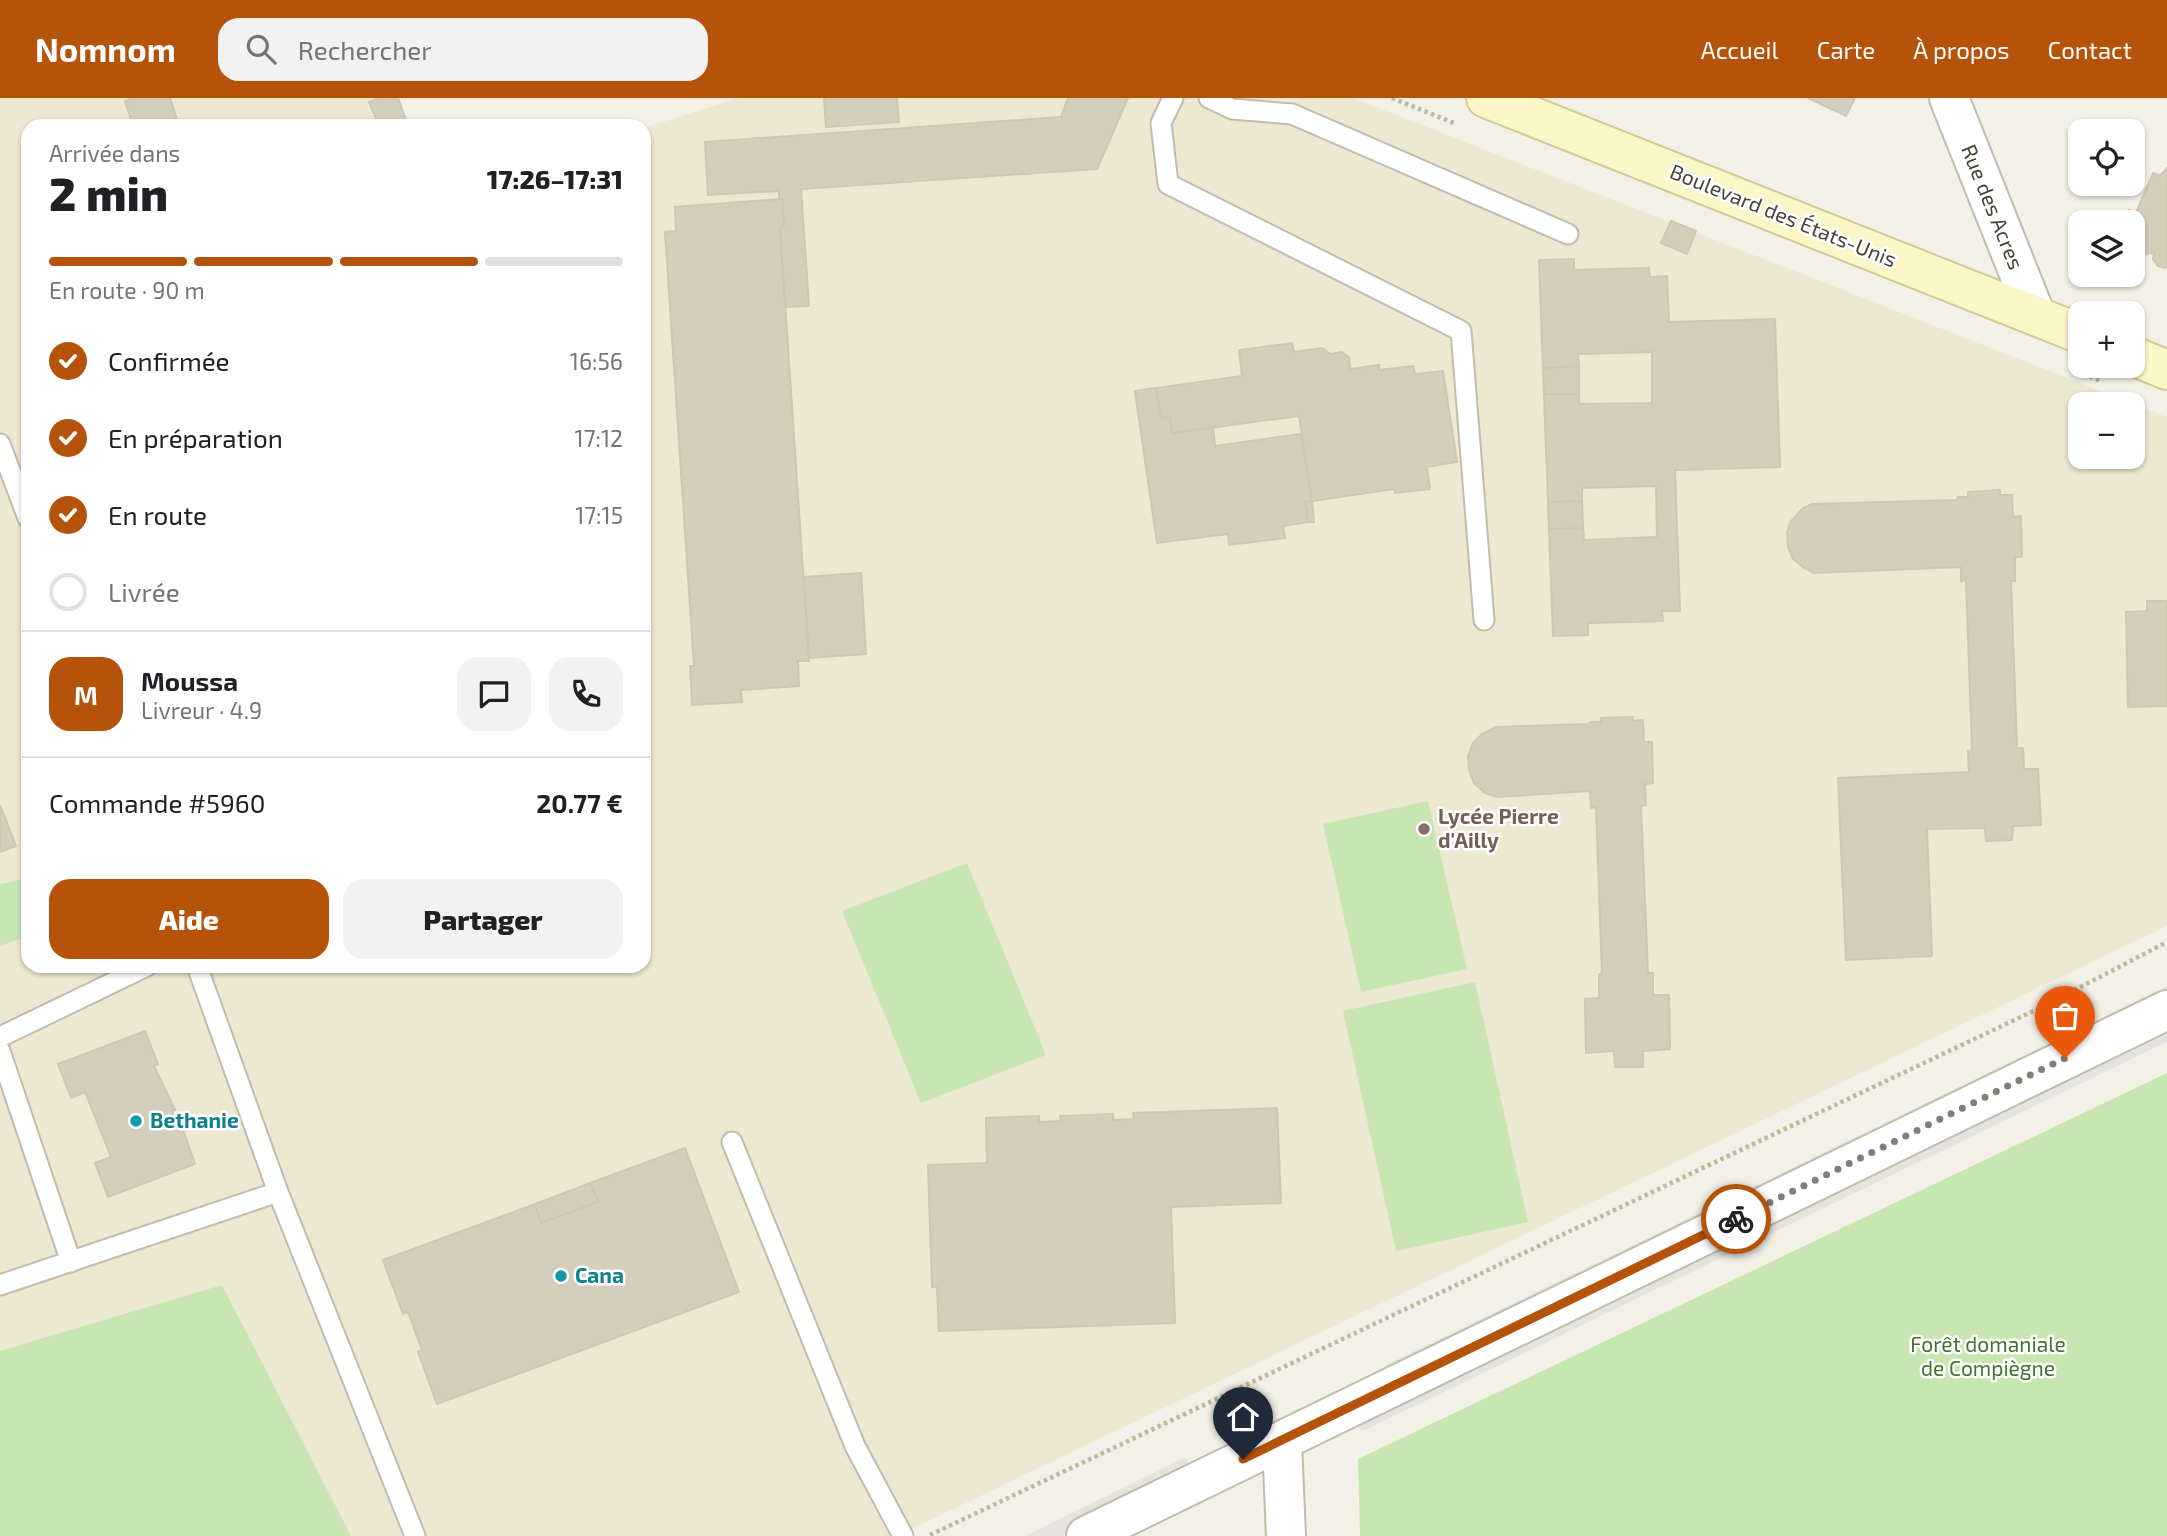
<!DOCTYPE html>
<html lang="fr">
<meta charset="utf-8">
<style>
body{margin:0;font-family:"Exo 2",sans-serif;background:#f2f2f2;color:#202124;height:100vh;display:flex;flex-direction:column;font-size:26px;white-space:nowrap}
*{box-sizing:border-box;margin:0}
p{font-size:23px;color:#757577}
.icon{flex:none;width:38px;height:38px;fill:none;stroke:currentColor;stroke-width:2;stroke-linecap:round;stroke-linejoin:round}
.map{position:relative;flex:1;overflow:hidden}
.side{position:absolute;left:21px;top:21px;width:630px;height:854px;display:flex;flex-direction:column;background:#fff;border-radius:21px;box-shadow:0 2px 5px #0004}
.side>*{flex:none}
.tools{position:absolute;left:2068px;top:21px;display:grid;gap:14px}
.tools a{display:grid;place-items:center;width:77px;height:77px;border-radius:14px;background:#fff;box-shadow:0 2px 5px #0004;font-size:35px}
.pin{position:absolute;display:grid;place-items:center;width:60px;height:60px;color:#fff;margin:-72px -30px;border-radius:50% 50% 50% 0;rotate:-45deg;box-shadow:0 0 7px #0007}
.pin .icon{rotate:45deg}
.courier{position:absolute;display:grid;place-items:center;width:70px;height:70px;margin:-35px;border:5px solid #b45309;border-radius:50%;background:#fff;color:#222;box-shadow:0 2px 9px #0007}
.overview em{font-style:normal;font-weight:800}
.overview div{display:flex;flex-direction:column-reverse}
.overview{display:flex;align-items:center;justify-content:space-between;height:119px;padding:0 28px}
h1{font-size:46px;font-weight:800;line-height:52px}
.bar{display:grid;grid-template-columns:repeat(4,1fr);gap:10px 7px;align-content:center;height:84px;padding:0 28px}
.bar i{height:9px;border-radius:5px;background:#e0e0e0}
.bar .selected{background:#b45309}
.bar p{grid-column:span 4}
.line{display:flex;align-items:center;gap:18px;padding:0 28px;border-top:2px solid #e0e0e0}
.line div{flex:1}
.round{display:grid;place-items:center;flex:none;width:74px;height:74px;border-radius:21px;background:#f2f2f2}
ol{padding:0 28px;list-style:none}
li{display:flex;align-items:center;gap:21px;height:77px}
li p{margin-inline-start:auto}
li .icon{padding:7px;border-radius:50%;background:#b45309;color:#fff;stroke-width:4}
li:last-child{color:#757577}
li i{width:38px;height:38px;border:4px solid #e0e0e0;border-radius:50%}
.primary-button{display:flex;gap:14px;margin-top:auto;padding:14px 28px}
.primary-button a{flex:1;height:80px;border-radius:21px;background:#b45309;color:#fff;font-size:28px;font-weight:800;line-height:80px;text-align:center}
.primary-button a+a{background:#f2f2f2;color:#202124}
header{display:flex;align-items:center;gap:42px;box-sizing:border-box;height:98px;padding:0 35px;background:#b45309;color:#fff}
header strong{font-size:33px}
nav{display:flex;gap:38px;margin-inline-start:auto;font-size:24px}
.search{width:490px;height:63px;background:#f2f2f2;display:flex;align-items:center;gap:18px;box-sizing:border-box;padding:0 24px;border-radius:21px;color:#757577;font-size:26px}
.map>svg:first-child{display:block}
.education{fill:#ece8d2;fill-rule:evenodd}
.green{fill:#c7e6b2}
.parking{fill:#e4e3df}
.building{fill:#d4cfbd;stroke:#cfc7b1;stroke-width:2}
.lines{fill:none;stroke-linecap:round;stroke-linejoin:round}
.lane-casing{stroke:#c1bdad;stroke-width:23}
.street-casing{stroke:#c1bdad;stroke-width:42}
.secondary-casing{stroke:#d1ca98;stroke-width:42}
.path{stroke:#bfb89c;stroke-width:4.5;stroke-dasharray:3.5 3.5;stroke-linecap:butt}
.lane{stroke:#fff;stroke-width:19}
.street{stroke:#fff;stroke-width:38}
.secondary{stroke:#fcf7c8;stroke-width:38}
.done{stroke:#837f74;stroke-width:7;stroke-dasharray:0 12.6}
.route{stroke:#b45309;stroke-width:9}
.education-dot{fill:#8d6e63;stroke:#fff;stroke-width:2.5}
.culture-dot{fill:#0f9aa8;stroke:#fff;stroke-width:2.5}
.labels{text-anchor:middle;stroke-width:5;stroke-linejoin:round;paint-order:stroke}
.street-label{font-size:21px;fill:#464236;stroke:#fff}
.education-label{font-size:21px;font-weight:bold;fill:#785e54;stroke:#fff;text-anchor:start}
.culture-label{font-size:21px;font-weight:bold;fill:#0d838f;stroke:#fff;text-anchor:start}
.park-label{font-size:21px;fill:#3d762c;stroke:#fff}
</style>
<header>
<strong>Nomnom</strong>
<div class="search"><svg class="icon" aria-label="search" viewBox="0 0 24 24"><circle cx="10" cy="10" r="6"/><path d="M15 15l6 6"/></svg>Rechercher</div>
<nav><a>Accueil</a><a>Carte</a><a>À propos</a><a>Contact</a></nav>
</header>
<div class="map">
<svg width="2167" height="1438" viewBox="0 0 2167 1438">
<rect width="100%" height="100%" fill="#f3f1e7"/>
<path class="education" d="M0 0H399L410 28H28V868H644V30L739 0H1353L2167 319V828L897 1438H0ZM2081 306H2133V359H2081Z"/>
<path class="green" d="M1428 703 1467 871 1361 894 1323 726Z
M967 765 1046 957 921 1005 842 813Z
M28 780V838L0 848V786Z
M1475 884 1528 1124 1396 1153 1343 913Z
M2167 975V1438H1360L1358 1361Z
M222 1187 351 1438H0V1253Z"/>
<path class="parking" d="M2167 888V904L1392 1279 1386 1267Z
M2167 931V944L1361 1334 1353 1318Z
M1186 1359 1193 1375 1062 1438H1025Z"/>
<path class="building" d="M133 0H170L177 21 156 28H133L125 3Z
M379 0H398L408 28H379L369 4Z
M824 0H897L899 24 826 29Z
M1068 0H1128L1097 71 801 91 809 208 785 209 780 129 784 128 782 101H779V93L708 97 705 44 1061 19Z
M1808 0H1855L1846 18Z
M2167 70V169L2165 170 2158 168 2153 161 2154 155 2145 156 2133 151V124H2124L2129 112 2136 115 2153 75 2160 78Z
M782 101 784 128 780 129 809 563H798L799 588 741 592 742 604 692 607 690 568H694L665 134 676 133 675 109Z
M1671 123 1696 133 1687 156 1661 145Z
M1574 161V172L1649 170 1650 179 1667 178 1669 224 1775 221 1780 369 1675 372 1680 513H1662L1663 523 1588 525V537L1553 538 1549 431 1583 430 1584 442 1657 439 1656 388 1582 390V403L1548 404 1544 296H1579V306L1652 305V254L1578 256 1579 268 1543 270 1539 162Z
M1292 245 1294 254 1322 250 1330 256 1342 254 1349 259 1350 271 1379 267V272L1413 268 1415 276 1443 273 1457 364 1427 369 1430 391 1395 395 1394 391 1312 403 1299 318 1172 335 1170 319 1161 320 1156 290 1242 278 1239 252Z
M1579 268V296H1544L1543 270Z
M1156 290 1161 320 1170 319 1172 335 1213 329 1215 348 1301 336 1312 403 1305 404 1308 424 1283 428 1285 440 1229 447 1228 436 1157 445 1135 293Z
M2000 392V397H2012L2013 419 2021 418 2022 459H2015V483H2011L2017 650H2023L2024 671H2038L2041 727 2013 728 2012 742 1986 743 1985 730 1927 731 1932 858 1846 862 1838 680 1969 674 1968 653 1972 652 1966 482 1961 483V469L1814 475 1804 470 1793 461 1788 449 1787 434 1791 423 1803 410 1812 406 1957 402 1958 399H1968V394Z
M1312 403 1314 424H1308L1305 404Z
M1582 403 1583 430 1549 431 1548 404Z
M861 475 866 556 809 560 804 479Z
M2147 503H2167V608L2128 609 2126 514 2147 513Z
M1633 619V623L1643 622 1644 644H1652L1653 685 1645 686 1646 707 1641 708 1648 875H1653V897H1669L1670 951 1643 953V969H1615L1614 953 1586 955 1585 901 1599 900V876H1602L1596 709 1591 710 1590 693 1497 699 1485 695 1474 685 1469 672 1468 658 1473 645 1482 636 1496 629 1589 626 1590 624H1601V620Z
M0 707 16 748 0 754Z
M145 933 158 966 154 968 175 1012 172 1013 179 1034 183 1032 195 1066 108 1099 95 1065 111 1059 85 994 71 1000 58 966Z
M1277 1010 1281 1105 1171 1109 1175 1225 939 1233 937 1189H932L928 1067 987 1065 986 1020 1039 1018V1024L1061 1023 1060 1018 1113 1016V1022L1134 1021 1133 1015Z
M685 1050 739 1194 437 1306 418 1254 422 1252 408 1214 403 1216 383 1162 535 1106 541 1125 598 1104 590 1085Z
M590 1085 598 1104 541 1125 535 1106Z"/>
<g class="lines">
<defs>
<path id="lane" d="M1173 0 1161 25 1168 86 1461 233 1484 522
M1209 0 1232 11 1292 16 1568 136
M0 346 28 420
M197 868 278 1094 415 1438
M0 939 147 868
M0 953 71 1164
M732 1044 855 1348 903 1438
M0 1187 278 1094"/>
<path id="street" d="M1949 0 2036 218
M1282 1344 1286 1438
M1086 1438 2167 912"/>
<path id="secondary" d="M1486 0 2081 236
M2133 258 2167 272"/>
</defs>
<use href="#lane" class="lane-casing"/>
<use href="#street" class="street-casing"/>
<use href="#secondary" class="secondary-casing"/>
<path class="path" d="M1392 0 1454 25
M2083 276 2101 283
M930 1437 2046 907 2167 844"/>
<use href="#lane" class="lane"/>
<use href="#street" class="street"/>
<use href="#secondary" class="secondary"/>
</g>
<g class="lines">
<path class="done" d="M1736 1121 2065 960"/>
<path class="route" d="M1243 1361 1736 1121"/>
</g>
<circle class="education-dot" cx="1424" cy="731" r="7"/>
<g class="culture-dot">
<circle cx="136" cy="1023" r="7"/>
<circle cx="561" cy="1178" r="7"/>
</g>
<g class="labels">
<g class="street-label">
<text transform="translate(1992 109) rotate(68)" y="7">Rue des Acres</text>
<text transform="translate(1783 118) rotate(22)" y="7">Boulevard des États-Unis</text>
</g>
<g class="education-label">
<text x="1438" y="726">Lycée Pierre<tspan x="1438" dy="24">d'Ailly</tspan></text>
</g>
<g class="culture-label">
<text x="150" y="1030">Bethanie</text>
<text x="575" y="1185">Cana</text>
</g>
<g class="park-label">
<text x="1988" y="1254">Forêt domaniale<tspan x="1988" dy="24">de Compiègne</tspan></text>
</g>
</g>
</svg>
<div class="tools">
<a><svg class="icon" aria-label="locate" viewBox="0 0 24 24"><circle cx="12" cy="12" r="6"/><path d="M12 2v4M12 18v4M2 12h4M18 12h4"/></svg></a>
<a><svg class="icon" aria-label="layers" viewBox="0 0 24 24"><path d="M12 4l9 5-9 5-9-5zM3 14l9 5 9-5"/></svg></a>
<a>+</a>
<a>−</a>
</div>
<div class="pin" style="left:2065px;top:960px;background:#ea580c"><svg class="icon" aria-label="bag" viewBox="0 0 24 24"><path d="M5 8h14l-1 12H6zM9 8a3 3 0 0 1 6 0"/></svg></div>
<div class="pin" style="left:1243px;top:1361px;background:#1f2937"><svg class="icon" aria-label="home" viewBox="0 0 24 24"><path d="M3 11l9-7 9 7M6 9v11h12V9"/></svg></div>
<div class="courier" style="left:1736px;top:1121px"><svg class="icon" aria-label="bike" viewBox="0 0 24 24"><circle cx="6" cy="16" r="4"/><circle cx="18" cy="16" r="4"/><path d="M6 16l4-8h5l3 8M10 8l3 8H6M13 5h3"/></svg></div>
<section class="side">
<div class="overview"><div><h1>2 min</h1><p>Arrivée dans</p></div><em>17:26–17:31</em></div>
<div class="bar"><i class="selected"></i><i class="selected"></i><i class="selected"></i><i></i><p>En route · 90 m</p></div>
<ol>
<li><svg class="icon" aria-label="check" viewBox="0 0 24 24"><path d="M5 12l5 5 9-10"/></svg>Confirmée<p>16:56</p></li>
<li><svg class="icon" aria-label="check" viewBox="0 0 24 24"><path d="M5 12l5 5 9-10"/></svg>En préparation<p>17:12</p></li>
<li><svg class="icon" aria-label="check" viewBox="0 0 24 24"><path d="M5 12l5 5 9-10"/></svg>En route<p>17:15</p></li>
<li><i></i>Livrée</li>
</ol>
<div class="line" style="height:126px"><b class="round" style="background:#b45309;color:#fff">M</b><div><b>Moussa</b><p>Livreur · 4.9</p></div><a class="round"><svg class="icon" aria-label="chat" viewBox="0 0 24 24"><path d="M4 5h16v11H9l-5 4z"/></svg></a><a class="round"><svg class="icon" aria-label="phone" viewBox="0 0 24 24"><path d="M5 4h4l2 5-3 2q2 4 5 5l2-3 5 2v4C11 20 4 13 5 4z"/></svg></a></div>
<div class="line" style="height:91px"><div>Commande #5960</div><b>20.77 €</b></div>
<div class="primary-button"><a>Aide</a><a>Partager</a></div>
</section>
</div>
